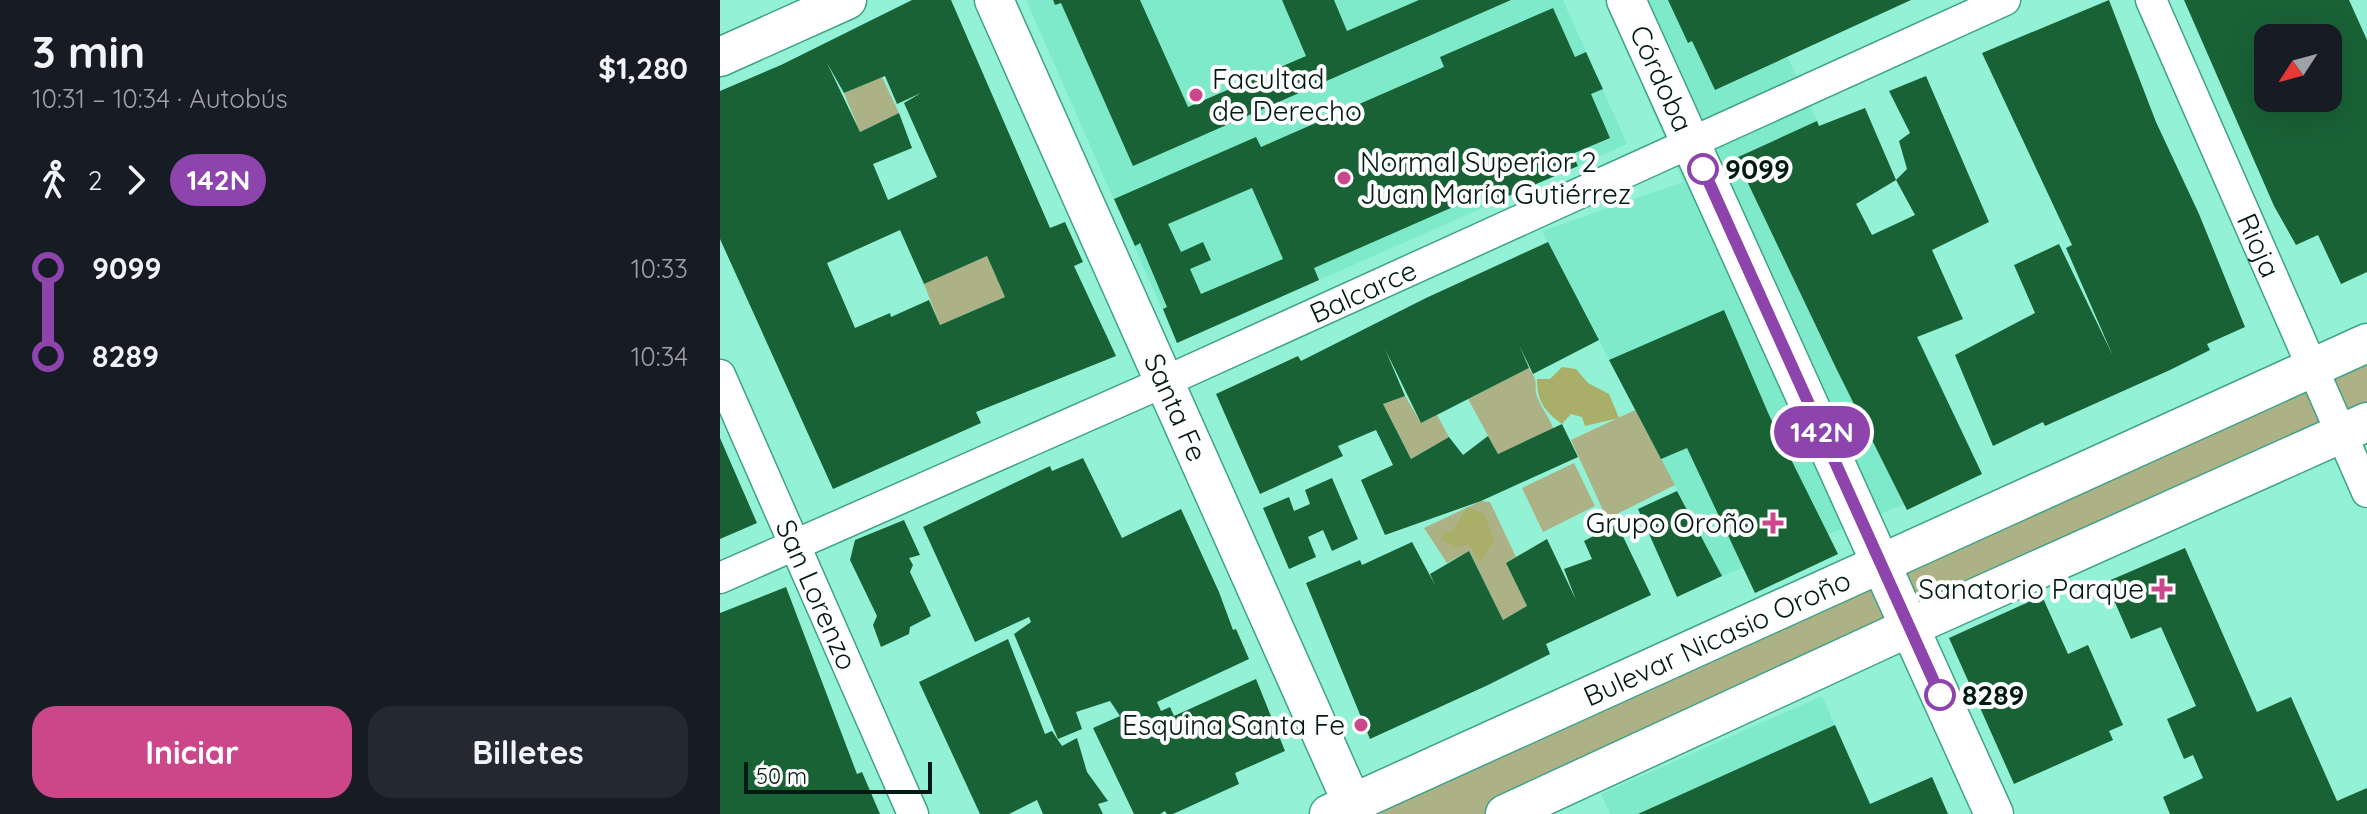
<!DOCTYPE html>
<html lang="es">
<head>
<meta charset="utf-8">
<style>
	body { margin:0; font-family:Quicksand,sans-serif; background:#242831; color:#f1f3f6; height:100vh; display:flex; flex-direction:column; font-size:30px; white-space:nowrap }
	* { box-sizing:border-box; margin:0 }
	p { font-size:26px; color:#9ea1a6 }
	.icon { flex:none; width:44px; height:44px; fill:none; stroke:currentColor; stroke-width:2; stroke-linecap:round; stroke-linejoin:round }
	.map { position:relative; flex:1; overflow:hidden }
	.panel { display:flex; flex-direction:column; background:#171b24; width:720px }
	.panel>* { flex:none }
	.badge { padding:0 16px; border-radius:26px; font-size:28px; line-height:52px }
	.needle { width:52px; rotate:234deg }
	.fabs { position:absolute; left:1534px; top:24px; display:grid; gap:16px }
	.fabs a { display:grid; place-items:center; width:88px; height:88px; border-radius:16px; background:#171b24; box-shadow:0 8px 32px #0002; font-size:40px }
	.scale { position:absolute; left:24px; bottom:20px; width:188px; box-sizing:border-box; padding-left:8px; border:4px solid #001a12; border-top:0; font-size:22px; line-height:28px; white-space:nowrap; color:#001a12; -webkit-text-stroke:6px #fdfdfd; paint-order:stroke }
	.map>.badge { position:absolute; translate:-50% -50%; box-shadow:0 0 0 4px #fff }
	.legs { display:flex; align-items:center; gap:12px; height:88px; padding:0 32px; font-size:26px }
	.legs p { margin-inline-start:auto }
	.headline { display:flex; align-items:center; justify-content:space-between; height:136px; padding:0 32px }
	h1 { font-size:44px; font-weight:800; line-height:60px }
	.button { display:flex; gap:16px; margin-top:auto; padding:16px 32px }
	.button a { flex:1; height:92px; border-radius:24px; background:#cb478a; color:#fff; font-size:32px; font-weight:800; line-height:92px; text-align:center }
	.button a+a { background:#242831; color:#f1f3f6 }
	ul { padding:0 32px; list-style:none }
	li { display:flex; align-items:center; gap:28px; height:88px; font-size:30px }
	li i { display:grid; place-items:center; width:12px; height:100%; margin:0 10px; background:currentColor }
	li i::after { content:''; width:20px; height:20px; margin:-10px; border:6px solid; border-radius:50%; background:#171b24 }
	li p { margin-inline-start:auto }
	li:first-child i { background:linear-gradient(#0000 50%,currentColor 0) }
	li:last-child i { background:linear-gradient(currentColor 50%,#0000 0) }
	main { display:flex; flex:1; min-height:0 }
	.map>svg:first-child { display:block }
	.built { fill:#7eeaca }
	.green { fill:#adb286 }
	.forest { fill:#a9af68 }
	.building { fill:#196236; fill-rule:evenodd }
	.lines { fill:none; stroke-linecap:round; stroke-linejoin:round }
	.minor-casing { stroke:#40a288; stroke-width:33 }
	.major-casing { stroke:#40a288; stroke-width:41 }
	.minor { stroke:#fff; stroke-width:30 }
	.major { stroke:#fff; stroke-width:38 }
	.line-1-casing { stroke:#fff; stroke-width:18 }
	.line-1 { stroke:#8e44ad; stroke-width:12 }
	.poi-dot { fill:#cb478a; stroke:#fdfdfd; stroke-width:3 }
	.stop-1-dot { fill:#fff; stroke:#8e44ad; stroke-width:4 }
	.labels { text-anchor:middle; stroke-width:8; stroke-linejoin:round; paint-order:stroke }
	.poi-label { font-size:28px; fill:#001a12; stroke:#fdfdfd; text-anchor:end }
	.street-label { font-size:28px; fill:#001a12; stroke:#fdfdfd }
	.stop-label { font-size:28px; font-weight:bold; fill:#001a12; stroke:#fdfdfd; text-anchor:start }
</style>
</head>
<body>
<main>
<section class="panel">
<div class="headline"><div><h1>3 min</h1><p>10:31 – 10:34 · Autobús</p></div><b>$1,280</b></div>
<div class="legs"><svg class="icon" aria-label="walk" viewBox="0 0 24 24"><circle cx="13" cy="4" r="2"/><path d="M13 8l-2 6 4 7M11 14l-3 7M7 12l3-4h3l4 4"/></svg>2<svg class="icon" aria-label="forward" viewBox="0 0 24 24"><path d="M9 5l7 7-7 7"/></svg><b class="badge" style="background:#8e44ad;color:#fff">142N</b></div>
<ul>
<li><i style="color:#8e44ad"></i><b>9099</b><p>10:33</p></li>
<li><i style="color:#8e44ad"></i><b>8289</b><p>10:34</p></li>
</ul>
<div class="button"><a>Iniciar</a><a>Billetes</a></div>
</section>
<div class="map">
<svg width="1647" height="814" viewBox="0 0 1647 814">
	<rect width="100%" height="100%" fill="#93f2d5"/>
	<!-- built -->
	<g class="built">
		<path d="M306,0h537l64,144 -450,199z"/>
		<path d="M886,0h155l221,474 -260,102 -180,-345 141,-49z"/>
		<path d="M1102,696l48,108 62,-27 16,37h-338l-9,-20z"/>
	</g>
	<!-- green -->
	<g class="green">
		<path d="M162,77l17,36 -39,19 -16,-39z"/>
		<path d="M267,256l18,41 -65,28 -16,-41z"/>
		<path d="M1647,343v79l-862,392h-176z"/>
		<path d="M809,368c12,18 3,17 9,31 5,11 12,20 16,31l-56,24 -30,-55z"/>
		<path d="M685,396l16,27 16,-8 12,22 -38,22 -28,-55z"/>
		<path d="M915,410l40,75 -68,34 -36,-79z"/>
		<path d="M854,463l21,43 -52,26 -21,-44z"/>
		<path d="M761,501l9,1 26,55 -10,6 21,43 -24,14 -34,-69 -22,12 -23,-35z"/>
	</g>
	<!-- forest -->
	<g class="forest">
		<path d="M842,367l14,2 12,14 21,11 10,24 -34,8 -3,-9 -11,-3 -9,10c-18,-13 -25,-23 -25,-45h13z"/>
		<path d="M747,507l18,8 9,26 -14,22 -12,-19 -13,4 -14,-9 3,-7 9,-1z"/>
	</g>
	<!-- building -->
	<g class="building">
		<path d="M192,0h39l99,228 15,-6 18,40 -9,4 42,90 -140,56 5,11 -148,66 -113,-250v-148l61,-26zM107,63l17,30 41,-17 12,28 24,-11 -17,10 33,74 -49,23 -15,-36 39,-16 -13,-35 -39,19zM180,230l24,54 63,-28 18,41 -65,28 -11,-25 -38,17 -1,-4 -35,15 -28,-65z"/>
		<path d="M333,0h87l48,107 118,-51 -24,-56h52l13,31 72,-31h92l-378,166 -72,-163 -6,2z"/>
		<path d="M948,0h243l-196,90 -23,-49 -4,2z"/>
		<path d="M1389,0l47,122 43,92 46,113 -38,17 3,6 -40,20 -125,56 -2,-4 -50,24 -38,-91 80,-42 -21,-48 45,-21 54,112 -47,-108 6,-3 -90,-192z"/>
		<path d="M1464,0h165l18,40v232l-26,12 -23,-49 -22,10 -22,-39zM1548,38h60v60h-60z"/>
		<path d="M833,8l22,49 11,-5 9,20 8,17 -12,5 19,44 -38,16 6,12 -79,34 -5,-11 -180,79 5,12 -142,63 -14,-34 4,-2 -27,-64 -5,3 -21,-47 142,-62 5,10 183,-80 -4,-10zM532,188l31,71 -82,35 -11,-25 21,-9 -8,-18 -22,10 -13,-28z"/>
		<path d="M1206,76l63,146 -57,28 31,69 -46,18 65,137 -75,36 -71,-142 -100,-210 81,-37 2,5 46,-18 31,72 -40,24 16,31 43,-20 -19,-35 11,-11 -8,-28 11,-8 -21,-42z"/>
		<path d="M828,242l51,98 -66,34 -14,-29 10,23 -108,55 -36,-74 20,47 -22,8 28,55 38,-22 14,18 25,-19 10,18 64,-30 16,33 -97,44 -96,34 -24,-55 32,-15 -17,-35 -38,16 5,10 -83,38 -44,-100 82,-38 3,5 125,-63z"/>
		<path d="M1004,310l45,105 69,139 -83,39 -68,-145 -26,11 -52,-99z"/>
		<path d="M0,438l37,85 -37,16z"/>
		<path d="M363,458l39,80 59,-29 38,83 14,38 3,-1 13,30 -92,43 4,9 9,-4 4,9 82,-37 29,72 -50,22 4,11 -66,30h-6l-2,-3 -5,3h-26l-41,-86 27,-12 -10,-15 -34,11 6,17 -24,10 -44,-105 17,-12 -2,-5 -54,25 -52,-115 127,-61 2,5z"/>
		<path d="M612,478l26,61 -26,12 -9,-21 -15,7 8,20 -27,12 -26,-61 26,-11 5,14 16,-7 -5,-14z"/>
		<path d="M957,491l45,85 -45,21 -39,-88z"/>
		<path d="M184,520l16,35 -11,3 4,7 -3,7 21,44 -21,11 -1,7 -28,13 -8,-22 4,-9 -27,-56 5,-20z"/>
		<path d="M897,524l34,71 -105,49 4,10 -62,31 -118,54 -64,-156 54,-23 2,5 50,-23 23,43 -5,-11 39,-23 34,69 24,-14 -21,-43 41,-24 29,61 -12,-31 28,-10 -8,-18z"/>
		<path d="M1465,548l72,164 34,-15 46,104 30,-13v26h-197l-7,-17 40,-19 -10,-23 -9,4 -17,-40 29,-13 -35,-79 -30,12 -25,-57z"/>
		<path d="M66,587l71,187 5,-2 18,42h-160v-201z"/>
		<path d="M1322,596l26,58 20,-9 35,80 -14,6 4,9 -99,44 -65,-146z"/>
		<path d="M288,639l37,95 7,-3 10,15 15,-8 10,34 21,29 -10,3 5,10h-60l-6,-14 -28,14h-29l-61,-132z"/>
		<path d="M1115,725l35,79 62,-27 16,37h-310z"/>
	</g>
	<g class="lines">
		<defs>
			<g id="minor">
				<path id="s1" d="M1431,0l216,492"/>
				<path id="s2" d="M0,375l193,439"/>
				<path id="s3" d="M0,578l444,-196 841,-382"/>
			</g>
			<g id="major">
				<path id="s4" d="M274,0l363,814"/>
				<path id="s5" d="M906,0l368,814"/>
				<path d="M0,57l127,-57"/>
				<path id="s6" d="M609,814l1038,-471"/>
				<path d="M785,814l405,-187 457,-205"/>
			</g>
		</defs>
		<!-- minor casing -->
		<use href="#minor" class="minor-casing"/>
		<!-- major casing -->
		<use href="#major" class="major-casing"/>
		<!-- minor -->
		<use href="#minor" class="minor"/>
		<!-- major -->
		<use href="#major" class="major"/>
	</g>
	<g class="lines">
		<defs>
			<path id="line-1" d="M983,169l237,526"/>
		</defs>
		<!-- line-1 casing -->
		<use href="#line-1" class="line-1-casing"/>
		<!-- line-1 -->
		<use href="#line-1" class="line-1"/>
	</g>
	<!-- markers -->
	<g class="poi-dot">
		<circle cx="476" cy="95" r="8"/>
		<circle cx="624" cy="178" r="8"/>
		<path d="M1049 511h8v8h8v8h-8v8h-8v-8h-8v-8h8z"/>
		<path d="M1438 577h8v8h8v8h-8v8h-8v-8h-8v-8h8z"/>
		<circle cx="641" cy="725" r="8"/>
	</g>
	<g class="stop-1-dot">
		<circle cx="983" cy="169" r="14"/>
		<circle cx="1220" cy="695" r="14"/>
	</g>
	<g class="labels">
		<!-- poi labels -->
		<g class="poi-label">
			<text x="492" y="89" text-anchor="start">Facultad<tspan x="492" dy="32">de Derecho</tspan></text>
			<text x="640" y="172" text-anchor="start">Normal Superior 2<tspan x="640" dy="32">Juan María Gutiérrez</tspan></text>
			<text x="1035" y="533">Grupo Oroño</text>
			<text x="1424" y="599">Sanatorio Parque</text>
			<text x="625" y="735">Esquina Santa Fe</text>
		</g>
		<!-- street labels -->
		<g class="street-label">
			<text dy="10" stroke="none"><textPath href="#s5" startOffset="86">Córdoba</textPath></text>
			<text dy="10" stroke="none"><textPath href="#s1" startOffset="268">Rioja</textPath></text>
			<text dy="10" stroke="none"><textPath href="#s3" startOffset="704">Balcarce</textPath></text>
			<text dy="10" stroke="none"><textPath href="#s4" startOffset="446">Santa Fe</textPath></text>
			<text dy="10" stroke="none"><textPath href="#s2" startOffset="240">San Lorenzo</textPath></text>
			<text dy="10" stroke="none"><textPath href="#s6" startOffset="426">Bulevar Nicasio Oroño</textPath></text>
		</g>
		<!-- stop labels -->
		<g class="stop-label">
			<text x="1005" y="179">9099</text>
			<text x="1242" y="705">8289</text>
		</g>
	</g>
</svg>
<div class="fabs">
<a><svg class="needle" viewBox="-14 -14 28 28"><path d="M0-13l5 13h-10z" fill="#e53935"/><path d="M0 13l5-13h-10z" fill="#9ea1a6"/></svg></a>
</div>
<div class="scale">50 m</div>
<b class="badge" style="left:1102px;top:432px;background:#8e44ad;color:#fff">142N</b>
</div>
</main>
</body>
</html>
